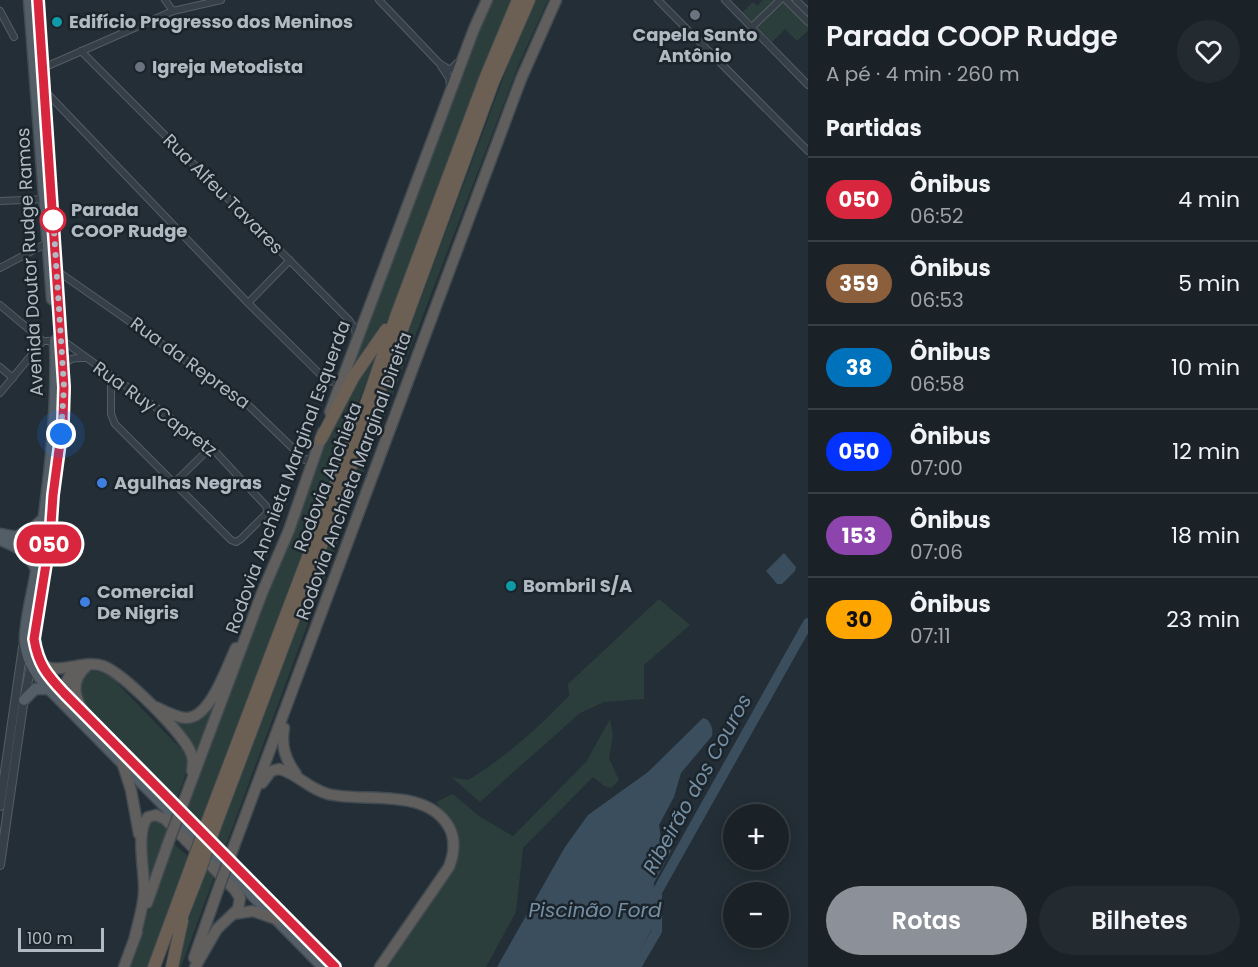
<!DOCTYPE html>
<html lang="pt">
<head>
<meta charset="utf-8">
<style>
	body { margin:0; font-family:Poppins,sans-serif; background:#232a30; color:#f1f3f6; height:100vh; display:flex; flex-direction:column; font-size:22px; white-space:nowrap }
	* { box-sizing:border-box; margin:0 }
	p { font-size:20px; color:#9fa4a8 }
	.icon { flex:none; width:33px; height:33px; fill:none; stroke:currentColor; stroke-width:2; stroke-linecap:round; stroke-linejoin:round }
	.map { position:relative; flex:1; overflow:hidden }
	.drawer { display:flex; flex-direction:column; background:#1a2228; width:450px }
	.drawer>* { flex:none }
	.badge { padding:0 12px; border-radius:20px; font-size:21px; line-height:39px }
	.tools { position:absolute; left:723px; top:804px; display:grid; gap:12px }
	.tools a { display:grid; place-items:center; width:66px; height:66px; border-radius:50%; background:#1a2228; box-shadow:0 3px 15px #0003,0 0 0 2px #383f45; font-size:30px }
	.scale { position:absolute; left:18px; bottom:15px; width:86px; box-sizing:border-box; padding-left:6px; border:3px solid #b1bac3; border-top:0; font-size:16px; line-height:21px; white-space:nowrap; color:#b1bac3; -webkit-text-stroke:4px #1c242b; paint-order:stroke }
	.you { position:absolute; width:30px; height:30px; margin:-15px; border:4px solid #fff; border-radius:50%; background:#1a73e8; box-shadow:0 0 0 9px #1a73e833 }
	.map>.badge { position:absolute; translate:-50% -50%; box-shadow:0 0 0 3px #fff }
	h2 { padding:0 18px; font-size:22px; line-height:54px }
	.round { display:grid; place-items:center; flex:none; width:63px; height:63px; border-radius:32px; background:#232a30 }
	.overview { display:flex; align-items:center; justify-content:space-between; height:102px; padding:0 18px }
	h1 { font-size:28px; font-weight:600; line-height:45px }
	.action { display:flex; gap:12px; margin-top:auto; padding:12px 18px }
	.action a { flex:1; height:69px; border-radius:36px; background:#8c9099; color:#fff; font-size:24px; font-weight:600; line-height:69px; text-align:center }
	.action a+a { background:#232a30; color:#f1f3f6 }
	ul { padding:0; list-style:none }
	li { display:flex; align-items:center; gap:18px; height:84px; padding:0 18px; border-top:2px solid #383f45 }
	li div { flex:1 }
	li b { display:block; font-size:22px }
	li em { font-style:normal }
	li .badge { min-width:66px; font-weight:700; text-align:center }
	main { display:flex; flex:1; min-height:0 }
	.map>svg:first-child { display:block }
	.green { fill:#2b3e3b }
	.water { fill:#3a4e5e }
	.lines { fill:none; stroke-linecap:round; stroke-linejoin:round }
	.stream { stroke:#3a4e5e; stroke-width:1.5 }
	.river { stroke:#3a4e5e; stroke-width:10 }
	.minor-casing { stroke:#545d65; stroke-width:8 }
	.tertiary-casing { stroke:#545d65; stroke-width:10 }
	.primary-casing { stroke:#434b53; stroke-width:13 }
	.trunk-casing { stroke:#414a51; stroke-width:13 }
	.motorway-casing { stroke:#414a51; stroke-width:14 }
	.minor { stroke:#363f47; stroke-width:6 }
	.tertiary { stroke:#363f47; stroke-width:8 }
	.primary { stroke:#545e67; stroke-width:10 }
	.trunk { stroke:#605f5e; stroke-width:10 }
	.motorway { stroke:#6c6054; stroke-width:12 }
	.trunk-bridge-casing { stroke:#414a51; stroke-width:13; stroke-linecap:butt }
	.motorway-bridge-casing { stroke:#414a51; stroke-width:14; stroke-linecap:butt }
	.trunk-bridge { stroke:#605f5e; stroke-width:10 }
	.motorway-bridge { stroke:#6c6054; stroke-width:12 }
	.line-casing { stroke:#fff; stroke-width:14 }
	.line { stroke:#d7263d; stroke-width:9 }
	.walk { stroke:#b1bac3; stroke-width:6; stroke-dasharray:0 10.8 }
	.worship-dot { fill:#6b7280; stroke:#1c242b; stroke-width:2 }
	.culture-dot { fill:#0f9aa8; stroke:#1c242b; stroke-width:2 }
	.stop-dot { fill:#fff; stroke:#d7263d; stroke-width:3 }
	.shop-dot { fill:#3f7fe0; stroke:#1c242b; stroke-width:2 }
	.labels { text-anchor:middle; stroke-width:5; stroke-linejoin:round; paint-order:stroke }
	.poi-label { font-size:18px; font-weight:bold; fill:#b1bac3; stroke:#1c242b; text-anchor:start }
	.street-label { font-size:18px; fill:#b1bac3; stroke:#1c242b }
	.stop-label { font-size:18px; font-weight:bold; fill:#b1bac3; stroke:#1c242b; text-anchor:start }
	.water-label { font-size:20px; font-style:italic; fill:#748fa4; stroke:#1c242b }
</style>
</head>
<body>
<main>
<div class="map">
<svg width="808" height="967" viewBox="0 0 808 967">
	<rect width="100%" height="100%" fill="#232e36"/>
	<!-- green -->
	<g class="green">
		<path d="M492,0h21l-15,31 -108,285 -49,80 130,-347z"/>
		<path d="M535,0h13l-29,64 -139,364 -199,539h-5l1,-15 79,-222 120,-311 141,-378z"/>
		<path d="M763,0h21l24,25v6l-11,10 -12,-12 -13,13 -29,-30 10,-10 4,4z"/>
		<path d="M374,356v5l-173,461 -13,-12 3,-11 81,-223 60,-148 19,-38z"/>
		<path d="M659,599l31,26 -46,40v34l-40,3 -24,11 -100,89 -29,-25 17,3c37,-22 71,-53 101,-84l-1,-12z"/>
		<path d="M92,671l9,1 12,7 71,73c8,15 -3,34 -8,49l-90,-91 -9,-20 8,-17z"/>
		<path d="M217,696l-23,61 -25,-36h16z"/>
		<path d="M610,719l3,16 -4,23 10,22 -8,8 -7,-2 -11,-9 -70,71 -7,64 -30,55h-100l70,-101 1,-25 -3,-15 -18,-24 17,-8 26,22 34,20 73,-74z"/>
		<path d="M157,818l11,10 -1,4 -21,54 2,-64z"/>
		<path d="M173,843l16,14 -42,110h-19z"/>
	</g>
	<!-- water -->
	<g class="water">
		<path d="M784,553l12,14 -1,4 -13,13h-5l-11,-13z"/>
		<path d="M703,718l5,2c4,6 5,9 4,16l-31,37 -7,24 -15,28 2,13 10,13 -17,32 -2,46 -21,38h-134l68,-120 23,-32 60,-43z"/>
	</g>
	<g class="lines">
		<!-- stream -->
		<path class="stream" d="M805,630l3,-1"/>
		<!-- river -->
		<path class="river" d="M636,967l21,-36v-39l151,-269"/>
		<defs>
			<g id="minor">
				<path d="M165,0l8,11"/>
				<path d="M379,0l60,63 11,7 7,-7"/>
				<path d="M658,0l150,151"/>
				<path d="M725,0l83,85"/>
				<path d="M786,0l22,22"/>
				<path d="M796,0l12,12"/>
				<path d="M0,11l14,26"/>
				<path d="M752,27l28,-27"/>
				<path d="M81,51l268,269 6,9 1,8"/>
				<path d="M441,66l8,12 1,8"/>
				<path d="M43,68l130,-57 48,-11"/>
				<path d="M44,90l204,213 79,78 8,1 6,-4"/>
				<path d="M0,201l47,-2"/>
				<path d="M0,268l47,-25"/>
				<path d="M57,271l187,130 61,59 10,-3"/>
				<path d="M248,303l42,-43"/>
				<path d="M0,305l43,36"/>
				<path d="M62,340l149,107 55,59 2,6 -27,27 -5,3 -5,-2 -116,-116 -4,-10v-38"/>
				<path d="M64,366c5,-9 12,-8 22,-8"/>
				<path d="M0,367l13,11"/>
				<path d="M0,393l43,-52h8l4,2"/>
				<path d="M174,483l37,-36"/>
			</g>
			<g id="tertiary">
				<path d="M0,806l23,-159"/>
				<path d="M0,865l23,-160 8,-40"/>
			</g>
			<g id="primary">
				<path d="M29,0l23,299"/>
				<path d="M38,0l26,387 -1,33 -10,75 -3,44 -16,100c4,25 13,36 30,54l271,274"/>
				<path d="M55,341c3,73 -7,147 -17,219 -3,24 -12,53 -13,77 -1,21 11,38 24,52l274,278"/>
				<path d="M0,534l27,5h20"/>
				<path d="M16,537l17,-9 10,-9"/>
				<path d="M3,541c17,7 26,12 34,30"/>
				<path d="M24,700l11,-11h14"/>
			</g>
			<g id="trunk">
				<path d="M330,412l144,-383 13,-29"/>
				<path d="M40,664c20,12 42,-5 63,2 20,7 80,67 88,87 3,6 2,12 1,18"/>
				<path d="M65,705c-2,-15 0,-28 12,-38"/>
				<path d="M156,707c10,5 21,11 31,11 24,-1 40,-52 49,-70"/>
				<path d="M86,716c-12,-19 -17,-35 2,-51"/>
				<path d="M284,728c-3,18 1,31 12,46"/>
				<path d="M123,765l8,25 8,44"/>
				<path d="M262,783l9,-12 8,-2c18,4 29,20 49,25 38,9 98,-7 121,33 7,13 5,27 0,40l-69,100"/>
				<path d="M184,801l78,-208 27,-63 34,-98"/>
				<path d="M234,846l287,-767 35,-79"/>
				<path d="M147,903l23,-65"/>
				<path d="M233,914l20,-3 23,8"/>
				<path d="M135,937c3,-15 9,-31 9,-46 1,-20 -9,-59 4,-74l8,-2 9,4 70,71 5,8 -2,11 -21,20 -22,38"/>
				<path d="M194,958l25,-71"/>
				<path d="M124,967l13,-35"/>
			</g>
			<g id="motorway">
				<path d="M321,439l33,-63 32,-46"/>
				<path d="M207,823l161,-424 29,-85 88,-235 33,-79"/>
				<path d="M214,829l161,-426 118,-321 36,-82"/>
				<path d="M177,929l23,-59"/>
				<path d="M154,967l38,-103"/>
				<path d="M172,967l10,-46"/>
			</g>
		</defs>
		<!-- minor casing -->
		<use href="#minor" class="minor-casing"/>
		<!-- tertiary casing -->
		<use href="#tertiary" class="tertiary-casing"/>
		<!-- primary casing -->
		<use href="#primary" class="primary-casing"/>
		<!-- trunk casing -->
		<use href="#trunk" class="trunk-casing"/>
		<!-- motorway casing -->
		<use href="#motorway" class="motorway-casing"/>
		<!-- minor -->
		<use href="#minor" class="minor"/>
		<!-- tertiary -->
		<use href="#tertiary" class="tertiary"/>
		<!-- primary -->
		<use href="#primary" class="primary"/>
		<!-- trunk -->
		<use href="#trunk" class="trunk"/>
		<!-- motorway -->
		<use href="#motorway" class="motorway"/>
		<defs>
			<g id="trunk-bridge">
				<path d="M170,838l14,-37"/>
				<path d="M219,887l15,-41"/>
			</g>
			<g id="motorway-bridge">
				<path d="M192,864l15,-41"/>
				<path d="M200,870l14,-41"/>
			</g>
		</defs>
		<!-- trunk-bridge casing -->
		<use href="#trunk-bridge" class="trunk-bridge-casing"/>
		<!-- motorway-bridge casing -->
		<use href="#motorway-bridge" class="motorway-bridge-casing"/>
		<!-- trunk-bridge -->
		<use href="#trunk-bridge" class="trunk-bridge"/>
		<!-- motorway-bridge -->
		<use href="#motorway-bridge" class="motorway-bridge"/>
	</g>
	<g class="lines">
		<defs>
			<path id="line" d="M38,0l26,387 -1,33 -10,75 -3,44 -16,100c4,25 13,36 30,54l271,274"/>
		</defs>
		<!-- line casing -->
		<use href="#line" class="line-casing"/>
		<!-- line -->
		<use href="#line" class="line"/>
		<!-- walk -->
		<path class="walk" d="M53,220v-4l11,171 -3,47"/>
	</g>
	<!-- markers -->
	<g class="worship-dot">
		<circle cx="695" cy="15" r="6"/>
		<circle cx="140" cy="67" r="6"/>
	</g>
	<g class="culture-dot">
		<circle cx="57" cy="22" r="6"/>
		<circle cx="511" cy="586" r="6"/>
	</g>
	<circle class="stop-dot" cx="53" cy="220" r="12"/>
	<g class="shop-dot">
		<circle cx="102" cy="483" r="6"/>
		<circle cx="85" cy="602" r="6"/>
	</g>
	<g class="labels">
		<!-- poi labels -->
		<g class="poi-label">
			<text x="69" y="28">Edifício Progresso dos Meninos</text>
			<text x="695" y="41" text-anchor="middle">Capela Santo<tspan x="695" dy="21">Antônio</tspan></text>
			<text x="152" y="73">Igreja Metodista</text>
			<text x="114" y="489">Agulhas Negras</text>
			<text x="523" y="592">Bombril S/A</text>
			<text x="97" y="598">Comercial<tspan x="97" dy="21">De Nigris</tspan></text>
		</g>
		<!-- street labels -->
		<g class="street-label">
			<text transform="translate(223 194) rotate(45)" y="6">Rua Alfeu Tavares</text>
			<text transform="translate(30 262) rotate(-93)" y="6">Avenida Doutor Rudge Ramos</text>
			<text transform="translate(190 363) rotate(36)" y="6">Rua da Represa</text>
			<text transform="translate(155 409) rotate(36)" y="6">Rua Ruy Capretz</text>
			<text transform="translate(354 476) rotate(-70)" y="6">Rodovia Anchieta Marginal Direita</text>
			<text transform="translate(288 477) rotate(-70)" y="6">Rodovia Anchieta Marginal Esquerda</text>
			<text transform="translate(328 477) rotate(-69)" y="6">Rodovia Anchieta</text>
		</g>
		<!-- stop labels -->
		<g class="stop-label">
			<text x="71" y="216">Parada<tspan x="71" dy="21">COOP Rudge</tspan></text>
		</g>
		<!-- water labels -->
		<g class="water-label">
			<text transform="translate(697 784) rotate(-61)" y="7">Ribeirão dos Couros</text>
			<text x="595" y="917">Piscinão Ford</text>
		</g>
	</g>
</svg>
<div class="tools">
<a>+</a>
<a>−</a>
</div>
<div class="scale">100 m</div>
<div class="you" style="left:61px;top:434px"></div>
<b class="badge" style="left:49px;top:544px;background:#d7263d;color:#fff">050</b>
</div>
<section class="drawer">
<div class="overview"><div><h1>Parada COOP Rudge</h1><p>A pé · 4 min · 260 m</p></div><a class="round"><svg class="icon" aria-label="heart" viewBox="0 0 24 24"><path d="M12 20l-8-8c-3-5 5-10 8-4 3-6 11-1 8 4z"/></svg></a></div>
<h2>Partidas</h2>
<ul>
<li><span class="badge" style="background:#d7263d;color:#fff">050</span><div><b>Ônibus</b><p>06:52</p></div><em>4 min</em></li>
<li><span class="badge" style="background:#8b5e3c;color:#fff">359</span><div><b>Ônibus</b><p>06:53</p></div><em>5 min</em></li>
<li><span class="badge" style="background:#0072bc;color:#fff">38</span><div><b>Ônibus</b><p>06:58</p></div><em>10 min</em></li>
<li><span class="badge" style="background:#0432ff;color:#fff">050</span><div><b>Ônibus</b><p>07:00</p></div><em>12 min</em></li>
<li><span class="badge" style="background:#8e44ad;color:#fff">153</span><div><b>Ônibus</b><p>07:06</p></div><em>18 min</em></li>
<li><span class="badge" style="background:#ffa500;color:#111">30</span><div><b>Ônibus</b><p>07:11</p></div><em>23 min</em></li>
</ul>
<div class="action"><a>Rotas</a><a>Bilhetes</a></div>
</section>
</main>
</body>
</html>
